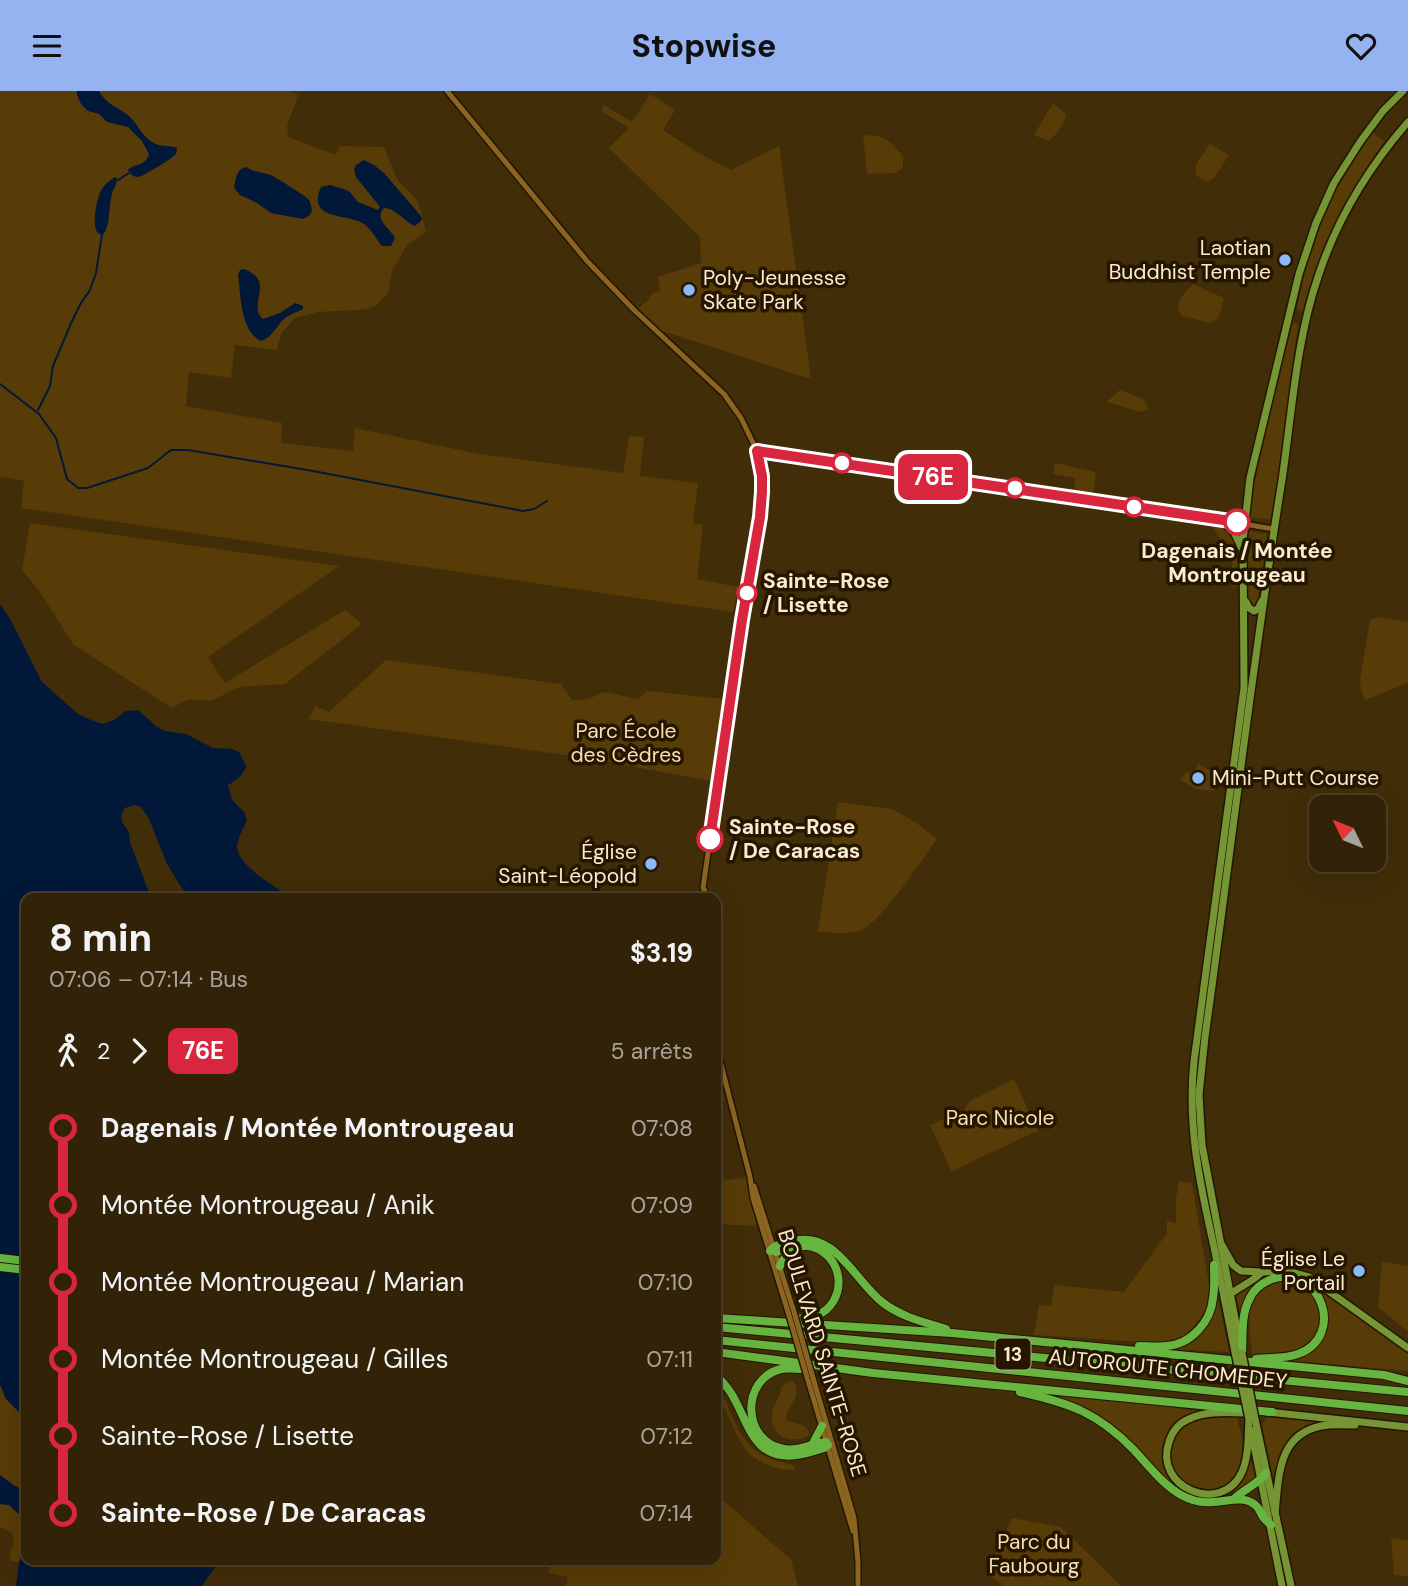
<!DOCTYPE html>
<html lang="fr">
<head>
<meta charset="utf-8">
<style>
	body { margin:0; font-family:"DM Sans",sans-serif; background:#3a2a11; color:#f1f3f6; height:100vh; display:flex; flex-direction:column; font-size:26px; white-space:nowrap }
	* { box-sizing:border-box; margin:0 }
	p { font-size:23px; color:#a8a49b }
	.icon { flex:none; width:38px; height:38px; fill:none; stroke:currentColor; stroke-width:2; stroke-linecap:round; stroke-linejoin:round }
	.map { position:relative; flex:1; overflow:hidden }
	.panel { position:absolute; left:21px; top:802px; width:700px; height:672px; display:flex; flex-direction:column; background:#322207; border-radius:14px; box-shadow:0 7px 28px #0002,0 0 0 2px #4d3f28 }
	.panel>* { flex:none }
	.badge { padding:0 14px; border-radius:10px; font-size:24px; line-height:46px }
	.needle { width:46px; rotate:313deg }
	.buttons { position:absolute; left:1309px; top:704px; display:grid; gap:14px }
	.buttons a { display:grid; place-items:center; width:77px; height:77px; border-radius:14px; background:#322207; box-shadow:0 7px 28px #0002,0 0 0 2px #4d3f28; font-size:35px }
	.map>.badge { position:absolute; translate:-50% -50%; box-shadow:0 0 0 4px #fff }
	.legs { display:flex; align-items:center; gap:10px; height:77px; padding:0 28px; font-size:23px }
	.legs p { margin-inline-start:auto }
	.overview { display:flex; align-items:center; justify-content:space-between; height:119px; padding:0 28px }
	h1 { font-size:38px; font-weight:800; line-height:52px }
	ul { padding:0 28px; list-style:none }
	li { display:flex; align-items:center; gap:24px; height:77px; font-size:26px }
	li i { display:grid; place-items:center; width:10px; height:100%; margin:0 9px; background:currentColor }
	li i::after { content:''; width:18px; height:18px; margin:-9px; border:5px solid; border-radius:50%; background:#322207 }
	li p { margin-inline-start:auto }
	li:first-child i { background:linear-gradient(#0000 50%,currentColor 0) }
	li:last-child i { background:linear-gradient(currentColor 50%,#0000 0) }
	header { display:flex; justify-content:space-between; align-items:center; height:91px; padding:0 28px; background:#95b2f1; color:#111; font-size:32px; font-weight:800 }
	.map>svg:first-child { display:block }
	.green { fill:#583c07 }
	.water { fill:#011839 }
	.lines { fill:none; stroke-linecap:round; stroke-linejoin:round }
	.stream { stroke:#011839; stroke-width:2 }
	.minor-casing { stroke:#231703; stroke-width:8 }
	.major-casing { stroke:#231703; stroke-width:10 }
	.highway-casing { stroke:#231703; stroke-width:10 }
	.minor { stroke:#8c6421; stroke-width:5 }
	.major { stroke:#769534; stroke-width:7 }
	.highway { stroke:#67b540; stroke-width:8 }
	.minor-bridge-casing { stroke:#231703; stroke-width:8; stroke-linecap:butt }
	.major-bridge-casing { stroke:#231703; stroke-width:10; stroke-linecap:butt }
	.minor-bridge { stroke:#8c6421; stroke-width:5 }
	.major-bridge { stroke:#769534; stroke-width:7 }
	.line-1-casing { stroke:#fff; stroke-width:16 }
	.line-1 { stroke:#d7263d; stroke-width:10 }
	.poi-dot { fill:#8abafc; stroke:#251600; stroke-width:2.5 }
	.stop-1-dot { fill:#fff; stroke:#d7263d; stroke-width:3.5 }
	.labels { text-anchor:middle; stroke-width:7; stroke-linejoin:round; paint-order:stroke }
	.shield { fill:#251600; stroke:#bcaa92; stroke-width:2 }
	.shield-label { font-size:19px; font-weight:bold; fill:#fcead1 }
	.poi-label { font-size:21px; fill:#fcead1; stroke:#251600; text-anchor:end }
	.stop-label { font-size:21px; font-weight:bold; fill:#fcead1; stroke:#251600; text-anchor:start }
	.park-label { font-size:21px; fill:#f9deb7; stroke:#251600 }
	.street-label { font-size:21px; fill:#fcead1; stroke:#251600 }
</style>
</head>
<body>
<header><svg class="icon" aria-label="menu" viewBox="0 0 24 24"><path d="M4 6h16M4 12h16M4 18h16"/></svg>Stopwise<svg class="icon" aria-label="heart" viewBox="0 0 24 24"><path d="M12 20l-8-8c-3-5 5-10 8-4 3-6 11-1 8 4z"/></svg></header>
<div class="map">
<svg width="1408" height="1495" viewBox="0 0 1408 1495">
	<rect width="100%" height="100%" fill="#422d09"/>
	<!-- green -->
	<g class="green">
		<path d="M0,0h290l8,4 -11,31 1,11 48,18 3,-9 45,1 13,32 21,22 8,31 -19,13 -15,26 -4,22 -14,14 -16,3 -40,2 -23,6 -14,16 -4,16 -42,-5 -4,33 -42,-6 -3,34 96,17 -1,20 72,8 2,-23 124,26 144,19 6,-37 15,1 -4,39 58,7 -5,40 10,2 -6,54 41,8 -5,25 -712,-104 3,-27 -24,-4z"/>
		<path d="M650,3l25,16 -12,20 34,22 34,18 48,-24 32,233 -149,-48 -24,-22 10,-9 4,-7 8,-2 -2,-14 43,-14 -1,-26 -91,-89 20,-20 -28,-17 3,-6 28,17z"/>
		<path d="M1053,12l13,11c-2,10 -10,22 -18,27l-14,-6z"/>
		<path d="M1371,40l13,10c-36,53 -65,108 -81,170l-6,-2c4,-16 6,-33 11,-49 12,-46 38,-88 63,-129z"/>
		<path d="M863,44c24,1 25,4 40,21v12l-8,5 -28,1z"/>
		<path d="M1210,53l19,11 -15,23 -8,4 -10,-7v-11z"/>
		<path d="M1193,193l31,14c-3,10 -3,21 -14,25l-28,-7c-10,-13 2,-22 11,-32z"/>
		<path d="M1291,231l7,2 -5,37v18l-22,141 -21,-3 5,-37z"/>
		<path d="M1120,299l23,9 5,8 -1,3 -6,2 -34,-10z"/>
		<path d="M1055,372l41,9 -3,23 -19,-3 1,-14 -22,-4z"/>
		<path d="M1196,431c7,1 16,1 23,4 24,7 18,42 18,61h-4l-1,-24 -19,-37 -17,-2z"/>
		<path d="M30,432l309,43 -131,91 17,26 120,-73 17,14 -77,60 -46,3 -28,14 -23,-2 -16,9 -98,-63 -35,-54 -17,-21z"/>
		<path d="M1249,440l18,3 -10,70 -5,3 -4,-6 -1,-57z"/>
		<path d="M1378,526l30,5v61l-43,17 -4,-10 -1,-11 10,-59z"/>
		<path d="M386,569l175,24 11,16 17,-1 14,-7 35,7 9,-8 77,8 -5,37 5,2 -6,44 -132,-24 -277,-39 6,-13 14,6z"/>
		<path d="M1198,673l16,9 -2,7 4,1 -2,10 -18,-2 -15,-9 5,-8 7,3z"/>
		<path d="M838,711l54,7 23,13 22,17c-14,19 -56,84 -76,91 -13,5 -29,3 -43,1z"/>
		<path d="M1014,988l24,52 -61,28 -25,13 -22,-47 34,-15 6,-9z"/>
		<path d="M716,1069l8,18 3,2 23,-3 6,49 -40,-2z"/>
		<path d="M1179,1090l13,2 17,102 -3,25 -16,21 -8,6 -23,6 -125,-8 5,-30 12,1 3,-21 70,7 43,-59v-12l9,2v-24z"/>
		<path d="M1382,1171l26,4v66l-30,-25z"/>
		<path d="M1274,1183c14,-1 26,0 37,8l97,70v19l-122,-11c15,-3 27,-8 35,-22 28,-46 -40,-89 -70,-46 -6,7 -8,16 -10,24l-5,-23 24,-13z"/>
		<path d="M1289,1189c32,7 45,47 16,66 -15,10 -36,7 -53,8 -4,-37 -10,-67 37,-74z"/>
		<path d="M1216,1198l13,63 -61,-3 36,-21z"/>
		<path d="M792,1290l4,4v11l-10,19v5c9,5 18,1 23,12l-1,4c-17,8 -38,1 -36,-21 0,-10 9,-17 9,-27l6,-6z"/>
		<path d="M716,1293c14,20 19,50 39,66 5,4 13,8 19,10 8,3 15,2 21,7l-1,3c-19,1 -43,-10 -52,-26 -6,-9 -10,-20 -15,-30 -5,-11 -11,-19 -11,-30z"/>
		<path d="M0,1294l6,14 20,20v72l-11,-5 -15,-11z"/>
		<path d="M1053,1305l20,1 89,8 25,5 24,1c-10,1 -19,1 -27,6 -40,23 -18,83 27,79 5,0 11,-1 15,-5 9,-8 17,-26 24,-37l5,25 -24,14 -10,4 -11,2 -19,-3 -17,-8 -45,-47z"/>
		<path d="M1237,1326c2,10 6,21 6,32 -2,66 -87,44 -71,-6 3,-8 9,-16 17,-20 14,-6 32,-5 48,-6z"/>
		<path d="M1267,1326l61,5 -32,14 -21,49 -13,-60z"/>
		<path d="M716,1405l12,8 39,35 24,20 7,27h-232l2,-9 -19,-4v-14h167z"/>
		<path d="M0,1413l9,1 17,16v23l-7,18 -7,-1 -3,-6 5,-11 -2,-11 -9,-5h-3z"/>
		<path d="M1012,1427l49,9 60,59h-118l-17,-13z"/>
		<path d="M1391,1447l17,2v36l-14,-1z"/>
	</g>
	<!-- water -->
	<g class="water">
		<path d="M77,0h22c9,15 18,15 30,25 9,8 14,23 27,28 7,3 14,1 21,4l-1,6c-8,7 -15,11 -24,16 -10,6 -17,12 -24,0 8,-8 16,-2 21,-16l-7,-13 -14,-14 -21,-5 -8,-8 -11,-3 -7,-7 -4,-9z"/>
		<path d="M364,69l10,5 10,8 37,43 1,4 -7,6c-12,-5 -19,-18 -31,-18 -11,11 6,20 11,30l-4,8h-9c-5,-6 -11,-17 -18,-22 -16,-11 -58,-3 -43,-37l9,-2 14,4 6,3 8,10 20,8 2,-3 -24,-30 -2,-7 2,-5z"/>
		<path d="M246,76c9,6 18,5 27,9 5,3 33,20 35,23 3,4 3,6 4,11l-2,5 -7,4 -32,-6 -14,-10 -17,-8 -6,-7c2,-9 2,-19 12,-21z"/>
		<path d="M115,86l2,1c0,7 -3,9 -5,16 -4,14 -1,30 -9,41 -2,-1 -4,-1 -5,-2 -7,-7 -1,-37 4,-44 3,-5 8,-9 13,-12z"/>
		<path d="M244,178c33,13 2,35 19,50l17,-6 15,-10 8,3v3c-7,4 -15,5 -21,12 -7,8 -10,16 -21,20 -21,-10 -20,-46 -23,-66l2,-5z"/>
		<path d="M0,513l10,15 32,63 35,31 9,5 16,6 12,-4 12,-9 12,-1 19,17 8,4 21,3 27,14 20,1 7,4 6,14c-4,9 -9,13 -18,18l4,15 12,12 3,8c-3,7 -9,17 -10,26 0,20 39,41 55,52h-104l-21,-34 -18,-45 -8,-12 -6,-2 -10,3 -4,8 1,6 7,10 1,10 21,56h-125v521l-20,-20 -6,-14z"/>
		<path d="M0,1384l15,11 11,5v30l-17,-16 -9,-1z"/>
		<path d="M26,1453v15h193l-1,4 -16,23h-186l3,-24z"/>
	</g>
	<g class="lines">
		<!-- stream -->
		<g class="stream">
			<path d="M118,89l11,-7"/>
			<path d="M0,293l39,30 17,24 11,41 11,9h9l61,-20 23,-18h17l125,21 210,40 11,-2 13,-8"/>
			<path d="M38,319l12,-24 3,-20 19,-45 9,-18 9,-13 6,-17 6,-39"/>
		</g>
		<defs>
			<g id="minor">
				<path d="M447,0l140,170 47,49 90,84 17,24 16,33 5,25 -2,41 -19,106 -38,265 2,3 -1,7"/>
				<path d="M757,360l361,52 156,26"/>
				<path d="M716,954l34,132 3,21 35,114"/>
				<path d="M754,1095l40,126"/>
				<path d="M807,1286l46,154"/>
				<path d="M813,1287l41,140 4,44v24"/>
			</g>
			<g id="major">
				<path d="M1221,429l13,12 7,15"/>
				<path d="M1246,511l3,6 5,3 4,-2 4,-8"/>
				<path d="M1222,1154l11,20 8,6 21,1 25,-1 22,6 99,71"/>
				<path d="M1228,1205c10,-9 25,-14 34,-24"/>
				<path d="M1240,1254l-38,-200 -3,-50 6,-58c26,-186 47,-372 77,-557 10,-67 14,-139 36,-203 19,-58 50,-109 90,-155"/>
				<path d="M1235,1261c-7,-35 -14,-70 -21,-105 -14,-62 -27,-122 -20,-186l50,-373 -1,-148 7,-62 49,-204 17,-51 18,-40 26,-41 23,-31 20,-20"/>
				<path d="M1267,1321l141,15"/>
				<path d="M1248,1322c-18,0 -41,-3 -59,6 -10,4 -17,13 -20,23 -16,46 53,74 73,30 7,-16 6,-36 7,-53"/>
				<path d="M1255,1328l36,167"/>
				<path d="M1251,1339l31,156"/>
				<path d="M1275,1422c4,-35 2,-78 46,-87 11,-2 23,-1 34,-1"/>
			</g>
			<g id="highway">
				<path d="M770,1160c5,-7 14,-8 23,-10 43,-10 61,39 89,61 19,15 42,20 64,27"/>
				<path d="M776,1161c10,-3 21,-7 32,-6 31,5 41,44 18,64 -9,7 -21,8 -32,9"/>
				<path d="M0,1167l26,3"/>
				<path d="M780,1175l10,-18"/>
				<path d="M0,1176l26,3"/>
				<path d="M716,1227l236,15 432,42 24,6"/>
				<path d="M716,1236l692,65"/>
				<path d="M716,1249l692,71"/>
				<path d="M1139,1255c9,0 18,1 28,0 24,-2 44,-24 46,-48 2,-11 1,-22 1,-33"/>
				<path d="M716,1261l157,21 399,39"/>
				<path d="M1242,1262c1,-17 -1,-38 7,-53 4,-10 13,-17 23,-21 48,-16 75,57 26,75 -13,5 -28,3 -42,5"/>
				<path d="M803,1278c-7,0 -15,-1 -22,0 -41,10 -39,73 3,80 14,3 28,-6 42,-7"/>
				<path d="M716,1284c8,8 15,16 20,27 14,27 21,59 61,53 9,-1 18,-4 27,-7l4,-3"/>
				<path d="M1020,1301c50,11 78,21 114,58 14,15 29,35 47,45 9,5 20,8 31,7 14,0 30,-7 42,2 6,4 6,8 9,13 2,3 5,5 8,8"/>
				<path d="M812,1354l10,-19"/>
				<path d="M1234,1408c10,-10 23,-14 32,-26"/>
			</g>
		</defs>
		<!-- minor casing -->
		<use href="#minor" class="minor-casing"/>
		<!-- major casing -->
		<use href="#major" class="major-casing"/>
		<!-- highway casing -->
		<use href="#highway" class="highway-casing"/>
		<!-- minor -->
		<use href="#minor" class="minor"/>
		<!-- major -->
		<use href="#major" class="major"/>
		<!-- highway -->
		<use href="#highway" class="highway"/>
		<defs>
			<g id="minor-bridge">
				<path d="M788,1221l19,65"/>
				<path d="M794,1221l19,66"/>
			</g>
			<g id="major-bridge">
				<path d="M1235,1261l14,67"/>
				<path d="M1242,1262l13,66"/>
			</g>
		</defs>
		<!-- minor-bridge casing -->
		<use href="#minor-bridge" class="minor-bridge-casing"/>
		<!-- major-bridge casing -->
		<use href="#major-bridge" class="major-bridge-casing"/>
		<!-- minor-bridge -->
		<use href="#minor-bridge" class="minor-bridge"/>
		<!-- major-bridge -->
		<use href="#major-bridge" class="major-bridge"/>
	</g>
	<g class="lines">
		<defs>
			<path id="line-1" d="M710,748l32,-219 18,-103 2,-25v-16l-5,-25 480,71"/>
		</defs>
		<!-- line-1 casing -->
		<use href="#line-1" class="line-1-casing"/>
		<!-- line-1 -->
		<use href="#line-1" class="line-1"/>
	</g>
	<!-- markers -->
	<g class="poi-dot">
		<circle cx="1285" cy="169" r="7"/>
		<circle cx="689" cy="199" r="7"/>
		<circle cx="1198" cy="687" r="7"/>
		<circle cx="651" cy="773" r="7"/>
		<circle cx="1359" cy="1180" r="7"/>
	</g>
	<g class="stop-1-dot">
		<circle cx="842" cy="372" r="9"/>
		<circle cx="1015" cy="397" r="9"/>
		<circle cx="1134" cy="416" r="9"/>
		<circle cx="1237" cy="431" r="12"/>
		<circle cx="747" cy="502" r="9"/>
		<circle cx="710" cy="748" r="12"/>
	</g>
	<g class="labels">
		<!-- shield labels -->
		<rect class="shield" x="995.5" y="1247.5" width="35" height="31" rx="5"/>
		<g class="shield-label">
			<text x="1013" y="1270">13</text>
		</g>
		<!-- poi labels -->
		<g class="poi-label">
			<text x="1271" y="164">Laotian<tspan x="1271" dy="24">Buddhist Temple</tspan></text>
			<text x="703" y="194" text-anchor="start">Poly-Jeunesse<tspan x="703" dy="24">Skate Park</tspan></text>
			<text x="1212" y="694" text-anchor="start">Mini-Putt Course</text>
			<text x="637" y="768">Église<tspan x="637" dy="24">Saint-Léopold</tspan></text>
			<text x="1345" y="1175">Église Le<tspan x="1345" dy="24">Portail</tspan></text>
		</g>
		<!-- stop labels -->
		<g class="stop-label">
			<text x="1237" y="467" text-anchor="middle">Dagenais / Montée<tspan x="1237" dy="24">Montrougeau</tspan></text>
			<text x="763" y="497">Sainte-Rose<tspan x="763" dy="24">/ Lisette</tspan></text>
			<text x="729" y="743">Sainte-Rose<tspan x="729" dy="24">/ De Caracas</tspan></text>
		</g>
		<!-- park labels -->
		<g class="park-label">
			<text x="626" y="647">Parc École<tspan x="626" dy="24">des Cèdres</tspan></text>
			<text x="1000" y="1034">Parc Nicole</text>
			<text x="1034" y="1458">Parc du<tspan x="1034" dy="24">Faubourg</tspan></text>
		</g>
		<!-- street labels -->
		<g class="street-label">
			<text transform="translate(822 1262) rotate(73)" y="7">BOULEVARD SAINTE-ROSE</text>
			<text transform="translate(1168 1278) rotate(6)" y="7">AUTOROUTE CHOMEDEY</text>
		</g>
	</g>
</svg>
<div class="buttons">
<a><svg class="needle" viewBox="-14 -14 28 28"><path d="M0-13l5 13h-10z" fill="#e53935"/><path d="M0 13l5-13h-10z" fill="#a8a49b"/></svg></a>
</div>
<b class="badge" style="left:933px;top:386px;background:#d7263d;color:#fff">76E</b>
<section class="panel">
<div class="overview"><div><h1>8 min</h1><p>07:06 – 07:14 · Bus</p></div><b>$3.19</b></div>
<div class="legs"><svg class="icon" aria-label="walk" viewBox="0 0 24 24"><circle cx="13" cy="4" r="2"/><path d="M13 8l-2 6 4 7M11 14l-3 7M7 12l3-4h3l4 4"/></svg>2<svg class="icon" aria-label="forward" viewBox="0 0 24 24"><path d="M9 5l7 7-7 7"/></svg><b class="badge" style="background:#d7263d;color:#fff">76E</b><p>5 arrêts</p></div>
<ul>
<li><i style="color:#d7263d"></i><b>Dagenais / Montée Montrougeau</b><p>07:08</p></li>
<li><i style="color:#d7263d"></i><span>Montée Montrougeau / Anik</span><p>07:09</p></li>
<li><i style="color:#d7263d"></i><span>Montée Montrougeau / Marian</span><p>07:10</p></li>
<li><i style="color:#d7263d"></i><span>Montée Montrougeau / Gilles</span><p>07:11</p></li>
<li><i style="color:#d7263d"></i><span>Sainte-Rose / Lisette</span><p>07:12</p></li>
<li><i style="color:#d7263d"></i><b>Sainte-Rose / De Caracas</b><p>07:14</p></li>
</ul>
</section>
</div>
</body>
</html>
